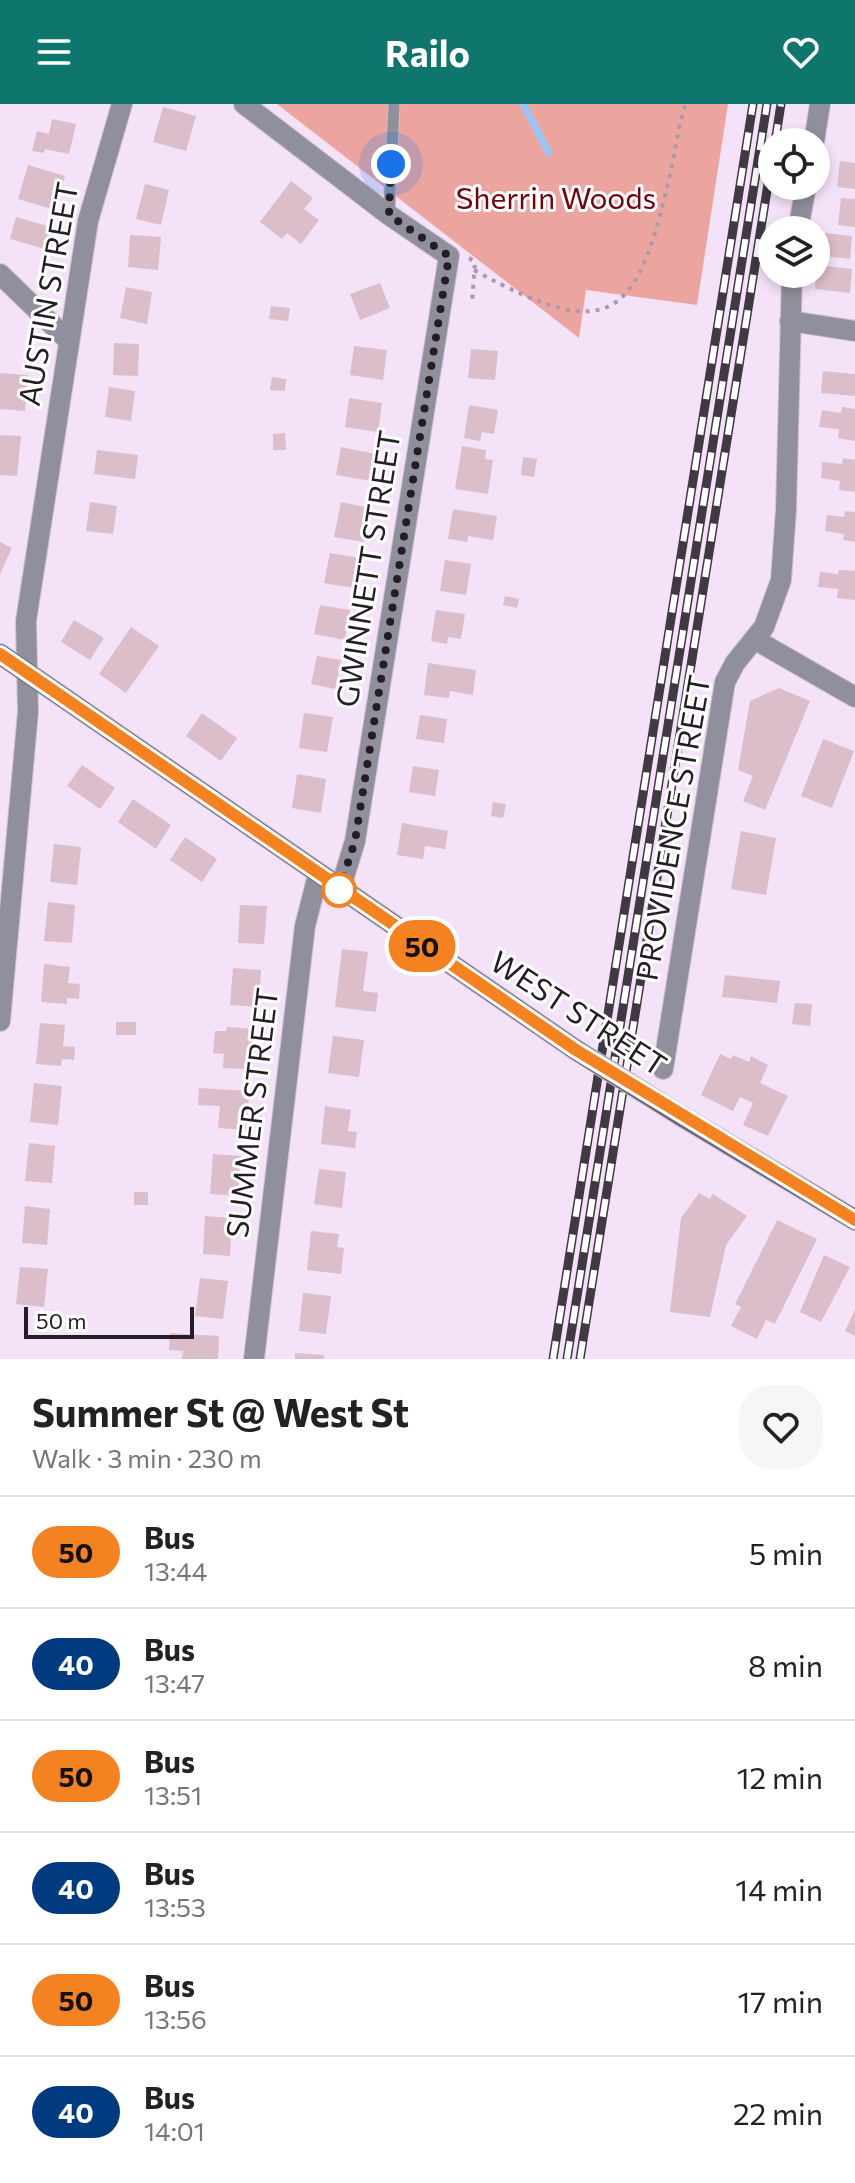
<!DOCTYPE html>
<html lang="en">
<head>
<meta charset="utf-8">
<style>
	body { margin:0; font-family:Commissioner,sans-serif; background:#f6f6f6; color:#222; height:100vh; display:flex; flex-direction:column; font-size:30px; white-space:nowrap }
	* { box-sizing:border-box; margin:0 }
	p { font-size:26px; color:#767676 }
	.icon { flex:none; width:44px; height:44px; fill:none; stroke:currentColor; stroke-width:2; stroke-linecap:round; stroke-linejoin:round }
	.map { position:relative; height:1255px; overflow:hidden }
	.panel { display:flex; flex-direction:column; background:#fff; flex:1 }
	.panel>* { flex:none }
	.badge { padding:0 16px; border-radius:26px; font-size:28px; line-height:52px }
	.fabs { position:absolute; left:758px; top:24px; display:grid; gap:16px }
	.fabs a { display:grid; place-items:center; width:72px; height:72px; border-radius:50%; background:#fff; box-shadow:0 4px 12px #0003; font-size:40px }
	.scale { position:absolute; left:24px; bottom:20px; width:170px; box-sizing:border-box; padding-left:8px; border:4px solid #241d25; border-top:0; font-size:22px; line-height:28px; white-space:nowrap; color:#241d25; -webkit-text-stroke:6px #fff; paint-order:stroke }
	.you { position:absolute; width:40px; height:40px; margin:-20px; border:6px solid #fff; border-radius:50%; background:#1a73e8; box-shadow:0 0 0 12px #1a73e833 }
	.map>.badge { position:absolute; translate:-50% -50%; box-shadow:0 0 0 4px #fff }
	.round { display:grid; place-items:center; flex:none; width:84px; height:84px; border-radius:32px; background:#f6f6f6 }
	.headline { display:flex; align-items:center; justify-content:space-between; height:136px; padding:0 32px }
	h1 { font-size:38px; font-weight:700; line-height:60px }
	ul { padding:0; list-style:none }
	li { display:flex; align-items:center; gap:24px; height:112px; padding:0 32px; border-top:2px solid #e0e0e0 }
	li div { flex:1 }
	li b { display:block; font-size:30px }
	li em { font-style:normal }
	li .badge { min-width:88px; font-weight:700; text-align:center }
	header { display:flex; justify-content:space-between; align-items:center; height:104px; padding:0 32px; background:#0f766e; color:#fff; font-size:36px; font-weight:700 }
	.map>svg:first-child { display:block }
	.green { fill:#eca59e }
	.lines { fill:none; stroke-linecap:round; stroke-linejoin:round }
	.stream { stroke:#98c5fa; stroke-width:7 }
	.building { fill:#dbbec9 }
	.lane-casing { stroke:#cfbfd3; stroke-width:13 }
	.street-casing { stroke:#cfbfd3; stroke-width:22 }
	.secondary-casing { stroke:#cfbfd3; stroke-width:22 }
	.path { stroke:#a89aab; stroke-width:4; stroke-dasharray:4 6; stroke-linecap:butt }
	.lane { stroke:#90909c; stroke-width:11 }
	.street { stroke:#90909c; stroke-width:20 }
	.secondary { stroke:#676776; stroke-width:20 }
	.rail-casing { stroke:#403842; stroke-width:9 }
	.rail { stroke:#fff; stroke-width:6; stroke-dasharray:18; stroke-linecap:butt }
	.secondary-bridge-casing { stroke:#cfbfd3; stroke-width:22; stroke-linecap:butt }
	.secondary-bridge { stroke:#676776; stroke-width:20 }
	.line-casing { stroke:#fff; stroke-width:18 }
	.line { stroke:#f58220; stroke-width:12 }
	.walk { stroke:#241d25; stroke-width:8; stroke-dasharray:0 14.4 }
	.stop-dot { fill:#fff; stroke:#f58220; stroke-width:4 }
	.labels { text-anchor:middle; stroke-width:6; stroke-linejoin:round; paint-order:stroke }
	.park-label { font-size:30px; fill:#74020d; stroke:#fff }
	.street-label { font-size:30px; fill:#241d25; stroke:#fff }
</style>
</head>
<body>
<header><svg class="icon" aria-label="menu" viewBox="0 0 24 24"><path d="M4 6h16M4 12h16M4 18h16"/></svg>Railo<svg class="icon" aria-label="heart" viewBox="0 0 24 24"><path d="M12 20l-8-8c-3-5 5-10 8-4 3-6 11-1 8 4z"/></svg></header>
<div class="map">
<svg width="855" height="1255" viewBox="0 0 855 1255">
	<rect width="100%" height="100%" fill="#f4e2f9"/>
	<!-- green -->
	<path class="green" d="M277,0h451l-31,201 -111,-15 -7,48z"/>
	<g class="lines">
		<!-- stream -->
		<path class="stream" d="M523,0l26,49"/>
	</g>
	<!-- building -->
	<g class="building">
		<path d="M163,3l33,9 -10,35 -33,-9z"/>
		<path d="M52,15l24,5 -7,30 -24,-5 -1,4 -12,-2 5,-20 12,3z"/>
		<path d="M840,57l15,2v26l-18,-2z"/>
		<path d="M28,61l37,11 -10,34 -37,-11z"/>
		<path d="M291,77l22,17 -9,11 15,11 -18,24 -14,-11 -5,6 -22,-17z"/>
		<path d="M145,80l24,6 -8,35 -25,-6z"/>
		<path d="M841,94l14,1v28l-17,-2z"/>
		<path d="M16,113l35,10 -6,22 -35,-10z"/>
		<path d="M816,128l36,4 -2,23 -34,-4z"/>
		<path d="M130,131l31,2 -3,33 -30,-3z"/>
		<path d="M817,161l35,4 -2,24 -35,-4z"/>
		<path d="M380,179l10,25 -30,12 -10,-26z"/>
		<path d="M126,183l26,5 -5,32 -27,-6z"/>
		<path d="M271,202l19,2 -2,13 -19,-2z"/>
		<path d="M114,239l25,1 -1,32 -25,-1z"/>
		<path d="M354,242l33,4 -4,30 -33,-5z"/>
		<path d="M471,245l27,2 -3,29 -27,-2z"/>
		<path d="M823,267l32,3v22l-34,-3z"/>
		<path d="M0,269l28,2 -3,36 -25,-2z"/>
		<path d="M272,273l14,2 -1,12 -15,-1z"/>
		<path d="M109,283l26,4 -4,30 -26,-4z"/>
		<path d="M349,294l33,5 -4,29 -33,-5z"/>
		<path d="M469,301l29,5 -4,24 -12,-2 -2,9 -16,-3z"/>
		<path d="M842,303l13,2v32l-17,-3 1,-9 -20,-2 3,-17 19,3z"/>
		<path d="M285,329l1,17h-13v-16z"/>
		<path d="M0,331l21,1 -4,40 -17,-1z"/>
		<path d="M462,342l24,4 -1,9 8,1 -5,34 -33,-5z"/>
		<path d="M341,343l35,7 -5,27 -35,-6z"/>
		<path d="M97,346l41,5 -3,24 -41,-5z"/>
		<path d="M523,353l14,2 -3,18 -13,-2z"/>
		<path d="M843,354l12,2v32l-16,-2 1,-9 -19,-3 1,-16 20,2z"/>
		<path d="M90,398l27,4 -4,28 -27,-3z"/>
		<path d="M341,398l29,6 -6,34 -30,-5z"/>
		<path d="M453,405l44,7 -4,24 -25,-4 -1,6 -19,-3z"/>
		<path d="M845,407l10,1v30l-12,-2 1,-6 -19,-3 2,-16 17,2z"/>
		<path d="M0,438l12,6 -12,26z"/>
		<path d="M330,449l30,5 -6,30 -30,-5z"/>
		<path d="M445,456l26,4 -5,31 -26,-4z"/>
		<path d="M839,466l16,1v29l-18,-2 1,-9 -20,-2 2,-15 18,2z"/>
		<path d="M505,492l14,3 -2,9 -14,-3z"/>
		<path d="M320,501l30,5 -5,30 -31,-6z"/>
		<path d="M436,506l29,4 -4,25 -13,-2 -1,7 -16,-3z"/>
		<path d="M74,516l30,18 -14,22 -29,-18z"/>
		<path d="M131,523l28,19 -33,47 -27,-19z"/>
		<path d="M317,552l24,4 -6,29 -24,-5z"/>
		<path d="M428,559l48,7 -3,25 -23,-4 -1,7 -25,-3z"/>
		<path d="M779,584l31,13 -45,109 -22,-9 10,-25 -15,-6 12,-69z"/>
		<path d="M202,609l35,25 -16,23 -35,-25z"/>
		<path d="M304,609l29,4 -6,35 -28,-4z"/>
		<path d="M420,611l27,4 -3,24 -28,-4z"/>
		<path d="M823,635l31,12 -22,57 -31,-12z"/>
		<path d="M82,661l33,23 -15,21 -33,-23z"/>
		<path d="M413,662l26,4 -4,26 -26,-4z"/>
		<path d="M297,670l29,5 -5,34 -29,-5z"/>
		<path d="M133,695l38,26 -15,24 -38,-27z"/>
		<path d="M493,698l13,2 -3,14 -12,-2z"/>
		<path d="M402,719l46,8 -3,18 -20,-3 -2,13 -26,-4z"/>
		<path d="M741,727l35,7 -10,57 -35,-6z"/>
		<path d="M185,733l32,22 -15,23 -32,-22z"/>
		<path d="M54,740l27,3 -4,38 -27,-3z"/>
		<path d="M48,798l27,3 -3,38 -28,-2z"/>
		<path d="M240,801l27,1 -3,38 -26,-1z"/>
		<path d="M342,845l26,3 -5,39 15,2 -2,19 -41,-5z"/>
		<path d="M44,860l26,3 -2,16 12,1 -1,15 -12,-1v6l-26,-2z"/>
		<path d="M233,864l28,2 -2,37 -29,-2z"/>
		<path d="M725,871l55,6 -3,22 -55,-6z"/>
		<path d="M795,899l17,1 -2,22 -18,-2z"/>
		<rect x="116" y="918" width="20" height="13"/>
		<path d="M40,919l25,2 -2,21 12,1 -1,13 -12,-1 -1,7 -25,-2z"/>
		<path d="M227,923l28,2 -8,40 -24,-1 1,-14 -11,-1 2,-22h11z"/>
		<path d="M333,932l31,4 -5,37 -31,-4z"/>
		<path d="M720,950l11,5 2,-4 16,7 2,-6 17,9 -8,18 28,13 -20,40 -25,-11 10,-22 -13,-6 -7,14 -32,-16z"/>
		<path d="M34,979l28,3 -4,39 -28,-3z"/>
		<path d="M199,984l50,3 -2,39 -29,-2 2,-22 -22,-1z"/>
		<path d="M325,1002l26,4 -3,21 9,1 -2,16 -34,-4z"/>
		<path d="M29,1039l26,3 -3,37 -27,-2z"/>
		<path d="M213,1050l28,2 -3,40 -28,-2z"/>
		<path d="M319,1065l27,3 -4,36 -28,-4z"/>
		<rect x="134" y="1088" width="14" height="13"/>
		<path d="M699,1089l11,6 3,-5 34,22 -21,29 -16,72 -40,-5 11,-94z"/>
		<path d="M25,1102l25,3 -3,36 -25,-2z"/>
		<path d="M205,1112l27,2 -2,38 -27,-2z"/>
		<path d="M777,1116l40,19 -42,85 -9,-4 -9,19 -26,-13 10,-19 -6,-3z"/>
		<path d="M311,1127l28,3 -2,13 7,1 -3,26 -34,-4z"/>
		<path d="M824,1151l26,12 -29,55 -21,-10z"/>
		<path d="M20,1163l28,2 -4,38 -28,-3z"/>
		<path d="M200,1174l28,3 -5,38 -28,-3z"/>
		<path d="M303,1189l28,3 -5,38 -27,-3z"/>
		<path d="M855,1206v26l-10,-5z"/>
		<path d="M170,1229l49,3 -1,23h-36l1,-8 -14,-1z"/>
		<path d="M295,1249l29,2v4h-29z"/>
	</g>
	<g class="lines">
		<defs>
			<path id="lane" d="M389,111l5,-111"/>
			<g id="street">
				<path d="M244,0l145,111 60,41 -94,585 -15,49"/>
				<path d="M814,38l6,-38"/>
				<path d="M798,126l8,-44"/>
				<path d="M0,170l69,67"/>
				<path d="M790,217l65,10"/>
				<path d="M754,535l101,58"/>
				<path d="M0,917l28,-309 -2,-91 62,-400 34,-117"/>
				<path d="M663,965l62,-387 10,-19 29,-36 17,-47 5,-70 6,-236"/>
				<path d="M254,1255l51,-433 13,-51"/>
			</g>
			<g id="secondary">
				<path d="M0,550l576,396"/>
				<path d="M683,1013l172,103"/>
			</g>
		</defs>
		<!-- lane casing -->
		<use href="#lane" class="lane-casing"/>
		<!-- street casing -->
		<use href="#street" class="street-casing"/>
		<!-- secondary casing -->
		<use href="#secondary" class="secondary-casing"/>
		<!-- path -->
		<g class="path">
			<path d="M469,154l6,4 -3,41"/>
			<path d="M474,166c141,78 164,46 197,-100 5,-21 7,-46 15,-66"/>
		</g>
		<!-- lane -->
		<use href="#lane" class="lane"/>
		<!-- street -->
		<use href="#street" class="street"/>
		<!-- secondary -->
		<use href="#secondary" class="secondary"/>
		<defs>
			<g id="rail">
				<path d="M775,38l6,-38"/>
				<path d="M553,1255l200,-1255"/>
				<path d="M567,1255l200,-1255"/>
				<path d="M580,1255l192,-1200"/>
			</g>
		</defs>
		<!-- rail casing -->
		<use href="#rail" class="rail-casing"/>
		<!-- rail -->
		<use href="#rail" class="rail"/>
		<defs>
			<path id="secondary-bridge" d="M576,946l107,67"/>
		</defs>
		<!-- secondary-bridge casing -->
		<use href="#secondary-bridge" class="secondary-bridge-casing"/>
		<!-- secondary-bridge -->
		<use href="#secondary-bridge" class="secondary-bridge"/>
	</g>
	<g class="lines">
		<defs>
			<path id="line" d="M0,550l576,396 279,170"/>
		</defs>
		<!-- line casing -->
		<use href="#line" class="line-casing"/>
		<!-- line -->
		<use href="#line" class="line"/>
		<!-- walk -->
		<path class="walk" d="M339,786l16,-49 94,-585 -60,-41 2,-51"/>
	</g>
	<!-- markers -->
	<circle class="stop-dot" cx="339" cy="786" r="16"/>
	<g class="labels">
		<!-- park labels -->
		<g class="park-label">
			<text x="556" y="105">Sherrin Woods</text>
		</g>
		<!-- street labels -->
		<g class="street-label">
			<text transform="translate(49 190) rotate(-80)" y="10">AUSTIN STREET</text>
			<text transform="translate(369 465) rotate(-81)" y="10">GWINNETT STREET</text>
			<text transform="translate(674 724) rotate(-80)" y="10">PROVIDENCE STREET</text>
			<text transform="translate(578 910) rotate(33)" y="10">WEST STREET</text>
			<text transform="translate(253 1009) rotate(-83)" y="10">SUMMER STREET</text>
		</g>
	</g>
</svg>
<div class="fabs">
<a><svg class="icon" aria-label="locate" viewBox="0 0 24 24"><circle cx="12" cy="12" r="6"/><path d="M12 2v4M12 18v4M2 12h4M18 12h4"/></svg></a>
<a><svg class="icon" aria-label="layers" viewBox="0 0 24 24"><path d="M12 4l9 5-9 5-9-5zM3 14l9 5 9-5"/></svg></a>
</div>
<div class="scale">50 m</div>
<div class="you" style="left:391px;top:60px"></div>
<b class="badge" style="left:422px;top:842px;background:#f58220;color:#111">50</b>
</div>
<section class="panel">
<div class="headline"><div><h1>Summer St @ West St</h1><p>Walk · 3 min · 230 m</p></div><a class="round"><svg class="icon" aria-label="heart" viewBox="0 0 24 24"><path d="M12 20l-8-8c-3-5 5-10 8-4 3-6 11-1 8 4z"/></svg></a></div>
<ul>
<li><span class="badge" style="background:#f58220;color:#111">50</span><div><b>Bus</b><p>13:44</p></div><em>5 min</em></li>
<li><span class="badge" style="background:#003b80;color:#fff">40</span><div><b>Bus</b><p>13:47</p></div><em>8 min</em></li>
<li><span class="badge" style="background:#f58220;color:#111">50</span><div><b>Bus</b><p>13:51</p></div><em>12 min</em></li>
<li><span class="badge" style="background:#003b80;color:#fff">40</span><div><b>Bus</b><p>13:53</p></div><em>14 min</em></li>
<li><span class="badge" style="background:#f58220;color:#111">50</span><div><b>Bus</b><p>13:56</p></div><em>17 min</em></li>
<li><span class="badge" style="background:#003b80;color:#fff">40</span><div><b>Bus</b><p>14:01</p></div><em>22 min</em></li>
</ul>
</section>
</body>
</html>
